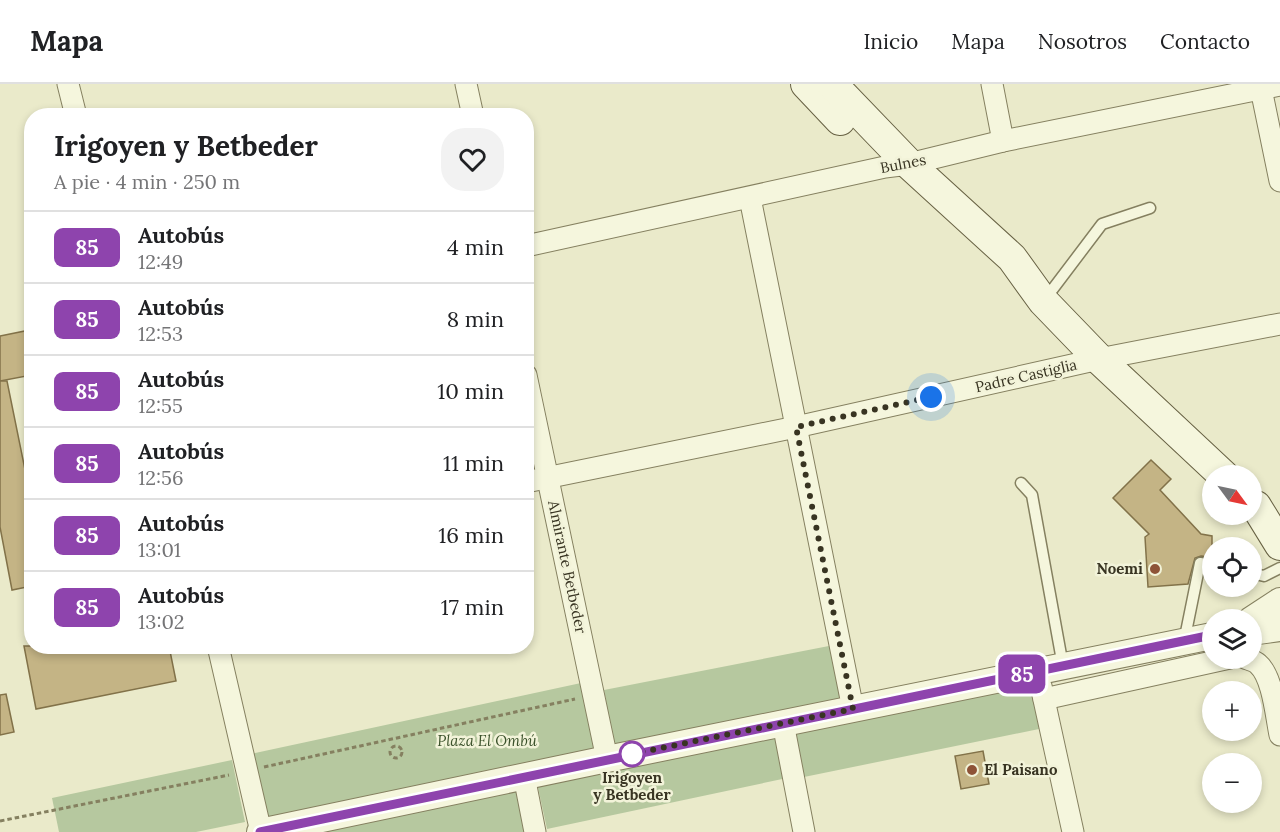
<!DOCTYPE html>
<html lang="es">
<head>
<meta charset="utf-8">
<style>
	body { margin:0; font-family:Lora,serif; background:#f2f2f2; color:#202124; height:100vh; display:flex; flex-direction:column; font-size:22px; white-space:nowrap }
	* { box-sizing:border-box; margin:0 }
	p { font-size:20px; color:#757577 }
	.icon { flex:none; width:33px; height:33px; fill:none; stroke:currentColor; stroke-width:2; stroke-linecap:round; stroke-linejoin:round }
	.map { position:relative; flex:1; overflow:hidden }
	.details { position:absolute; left:24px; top:24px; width:510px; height:546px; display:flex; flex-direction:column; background:#fff; border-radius:24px; box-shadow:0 3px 9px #0003 }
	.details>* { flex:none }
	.badge { padding:0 12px; border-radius:9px; font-size:21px; line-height:39px }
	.needle { width:39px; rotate:123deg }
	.fabs { position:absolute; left:1202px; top:381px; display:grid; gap:12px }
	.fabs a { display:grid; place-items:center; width:60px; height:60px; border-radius:50%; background:#fff; box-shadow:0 3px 9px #0003; font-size:30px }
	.you { position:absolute; width:30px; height:30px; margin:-15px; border:4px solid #fff; border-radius:50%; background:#1a73e8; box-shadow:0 0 0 9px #1a73e833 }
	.map>.badge { position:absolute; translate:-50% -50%; box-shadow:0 0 0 3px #fff }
	.round { display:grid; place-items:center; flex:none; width:63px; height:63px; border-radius:24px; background:#f2f2f2 }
	.summary { display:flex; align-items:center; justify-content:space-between; height:102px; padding:0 30px }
	h1 { font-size:28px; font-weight:800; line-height:45px }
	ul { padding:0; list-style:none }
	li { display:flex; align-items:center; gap:18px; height:72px; padding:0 30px; border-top:2px solid #e0e0e0 }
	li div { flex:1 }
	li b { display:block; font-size:22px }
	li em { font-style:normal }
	li .badge { min-width:66px; font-weight:700; text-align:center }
	header { display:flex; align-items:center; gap:36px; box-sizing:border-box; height:84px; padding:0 30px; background:#fff; border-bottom:2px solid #e0e0e0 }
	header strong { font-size:28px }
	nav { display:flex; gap:33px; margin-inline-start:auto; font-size:21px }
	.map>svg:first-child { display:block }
	.green { fill:#b6c89f }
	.building { fill:#c4b485; stroke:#827249; stroke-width:1.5 }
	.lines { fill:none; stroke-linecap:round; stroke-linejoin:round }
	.service-casing { stroke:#858060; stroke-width:13 }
	.minor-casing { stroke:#858060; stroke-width:23 }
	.tertiary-casing { stroke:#858060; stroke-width:28 }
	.secondary-casing { stroke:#676143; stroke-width:32 }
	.path { stroke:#858060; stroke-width:3; stroke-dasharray:4.5 3; stroke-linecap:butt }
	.service { stroke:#f5f6dd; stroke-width:10 }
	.minor { stroke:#f5f6dd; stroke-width:21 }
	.tertiary { stroke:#f5f6dd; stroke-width:26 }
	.secondary { stroke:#f5f6dd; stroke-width:30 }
	.line-casing { stroke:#fff; stroke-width:14 }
	.line { stroke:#8e44ad; stroke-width:9 }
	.walk { stroke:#383422; stroke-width:6; stroke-dasharray:0 10.8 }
	.poi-dot { fill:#8e5337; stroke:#f2f3d9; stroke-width:2 }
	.stop-dot { fill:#fff; stroke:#8e44ad; stroke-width:3 }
	.labels { text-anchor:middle; stroke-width:5; stroke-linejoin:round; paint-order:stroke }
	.street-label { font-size:15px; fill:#383422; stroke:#f2f3d9 }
	.poi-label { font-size:15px; font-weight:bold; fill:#383422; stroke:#f2f3d9; text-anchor:end }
	.park-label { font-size:15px; font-style:italic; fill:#3b522b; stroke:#f2f3d9 }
	.stop-label { font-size:15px; font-weight:bold; fill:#383422; stroke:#f2f3d9 }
</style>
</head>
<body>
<header>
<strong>Mapa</strong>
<nav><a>Inicio</a><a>Mapa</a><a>Nosotros</a><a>Contacto</a></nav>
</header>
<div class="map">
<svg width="1280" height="748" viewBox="0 0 1280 748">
	<rect width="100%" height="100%" fill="#eaeaca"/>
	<!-- green -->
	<g class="green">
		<path d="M834,561l11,56 -231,45 -10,-56z"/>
		<path d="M1030,598l9,47 -235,48 -9,-47z"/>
		<path d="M581,599l17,71 -333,72 -15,-72z"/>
		<path d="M777,648l10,46 -240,51 -10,-46z"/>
		<path d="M232,676l13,62 -49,10h-137l-7,-34z"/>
		<path d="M518,703l9,45h-234z"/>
	</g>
	<!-- building -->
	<g class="building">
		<path d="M25,247l7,44 -32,6v-45z"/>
		<path d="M0,297h7l25,123v82l-20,4 -12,-63z"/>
		<path d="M1151,376l20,19 -11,11 41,44 11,2v21l-11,-1 -6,2 -7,26 -40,3 -3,-50 4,-3 -36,-36z"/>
		<path d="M24,562h145l7,35 -140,28z"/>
		<path d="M6,610l8,38 -14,3v-40z"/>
		<path d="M983,667l6,33 -28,5 -6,-33z"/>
	</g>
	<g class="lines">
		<defs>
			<g id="service">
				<path d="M1046,214l56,-74 48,-16"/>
				<path d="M1021,399l11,12 31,171"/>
				<path d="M1251,489l13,3 16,-8"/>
				<path d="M1184,558l16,-79 12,2"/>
			</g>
			<g id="minor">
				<path d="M68,0l8,32"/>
				<path d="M466,0l7,32"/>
				<path d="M992,0l11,57"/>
				<path d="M1260,0l20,97"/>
				<path d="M750,114l103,511"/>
				<path d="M526,162l359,-79 24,-3 94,-23 277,-56"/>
				<path d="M526,291l81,384"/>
				<path d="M526,398l270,-55 303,-68 181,-35"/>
				<path d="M218,562l43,186"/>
				<path d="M1245,574c5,2 10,3 13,6 15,13 18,52 22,71"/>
				<path d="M1041,602l32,146"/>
				<path d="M1044,615l186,-41"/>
				<path d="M783,639l21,109"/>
				<path d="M524,692l11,56"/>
			</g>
			<g id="tertiary">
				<path d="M1251,536l29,-19"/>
				<path d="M1251,548l29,-4"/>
				<path d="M260,748l347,-73 605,-123"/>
			</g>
			<g id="secondary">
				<path d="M806,0l34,36"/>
				<path d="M832,0l77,80 103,94 31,43 56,58 125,117"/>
				<path d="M1256,422l24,39"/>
			</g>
		</defs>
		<!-- service casing -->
		<use href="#service" class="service-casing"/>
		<!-- minor casing -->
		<use href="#minor" class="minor-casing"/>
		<!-- tertiary casing -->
		<use href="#tertiary" class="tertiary-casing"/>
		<!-- secondary casing -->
		<use href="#secondary" class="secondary-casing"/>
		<!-- path -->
		<g class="path">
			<circle cx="396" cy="668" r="6"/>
			<path d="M264,683l311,-68"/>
			<path d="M0,737l229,-46"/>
		</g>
		<!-- service -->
		<use href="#service" class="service"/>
		<!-- minor -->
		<use href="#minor" class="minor"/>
		<!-- tertiary -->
		<use href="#tertiary" class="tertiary"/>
		<!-- secondary -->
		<use href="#secondary" class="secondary"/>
	</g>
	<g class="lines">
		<defs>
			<path id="line" d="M260,748l952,-197"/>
		</defs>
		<!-- line casing -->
		<use href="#line" class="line-casing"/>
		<!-- line -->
		<use href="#line" class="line"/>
		<!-- walk -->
		<path class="walk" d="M632,670l221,-45 -57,-282 135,-30"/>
	</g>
	<!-- markers -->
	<g class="poi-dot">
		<circle cx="1155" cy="485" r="6"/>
		<circle cx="972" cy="686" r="6"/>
	</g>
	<circle class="stop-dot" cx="632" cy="670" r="12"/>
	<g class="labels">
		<!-- street labels -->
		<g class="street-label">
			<text transform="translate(903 80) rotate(-11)" y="5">Bulnes</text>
			<text transform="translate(1026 292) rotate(-13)" y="5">Padre Castiglia</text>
			<text transform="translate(567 483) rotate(78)" y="5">Almirante Betbeder</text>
		</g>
		<!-- poi labels -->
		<g class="poi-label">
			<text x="1143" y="490">Noemi</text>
			<text x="984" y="691" text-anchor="start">El Paisano</text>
		</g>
		<!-- park labels -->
		<g class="park-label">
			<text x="487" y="662">Plaza El Ombú</text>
		</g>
		<!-- stop labels -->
		<g class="stop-label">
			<text x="632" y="699">Irigoyen<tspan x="632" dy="17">y Betbeder</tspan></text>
		</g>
	</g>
</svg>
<div class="fabs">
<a><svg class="needle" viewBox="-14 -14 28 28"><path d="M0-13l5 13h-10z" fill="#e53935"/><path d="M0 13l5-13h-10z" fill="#757577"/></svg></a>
<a><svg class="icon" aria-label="locate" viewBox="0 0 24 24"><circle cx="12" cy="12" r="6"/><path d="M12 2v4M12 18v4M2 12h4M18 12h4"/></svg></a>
<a><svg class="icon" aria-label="layers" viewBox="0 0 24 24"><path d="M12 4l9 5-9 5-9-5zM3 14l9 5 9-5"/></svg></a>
<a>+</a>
<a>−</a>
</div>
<div class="you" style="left:931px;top:313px"></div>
<b class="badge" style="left:1022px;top:590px;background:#8e44ad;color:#fff">85</b>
<section class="details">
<div class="summary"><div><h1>Irigoyen y Betbeder</h1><p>A pie · 4 min · 250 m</p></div><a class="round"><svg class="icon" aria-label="heart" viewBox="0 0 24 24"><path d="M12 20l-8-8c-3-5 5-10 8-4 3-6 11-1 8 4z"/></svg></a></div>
<ul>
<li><span class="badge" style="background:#8e44ad;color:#fff">85</span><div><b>Autobús</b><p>12:49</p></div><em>4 min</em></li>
<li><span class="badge" style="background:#8e44ad;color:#fff">85</span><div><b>Autobús</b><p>12:53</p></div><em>8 min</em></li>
<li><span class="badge" style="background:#8e44ad;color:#fff">85</span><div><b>Autobús</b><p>12:55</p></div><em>10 min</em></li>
<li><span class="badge" style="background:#8e44ad;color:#fff">85</span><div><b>Autobús</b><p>12:56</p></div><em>11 min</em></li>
<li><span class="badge" style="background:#8e44ad;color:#fff">85</span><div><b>Autobús</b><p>13:01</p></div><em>16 min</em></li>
<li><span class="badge" style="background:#8e44ad;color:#fff">85</span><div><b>Autobús</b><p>13:02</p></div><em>17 min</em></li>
</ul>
</section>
</div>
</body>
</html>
